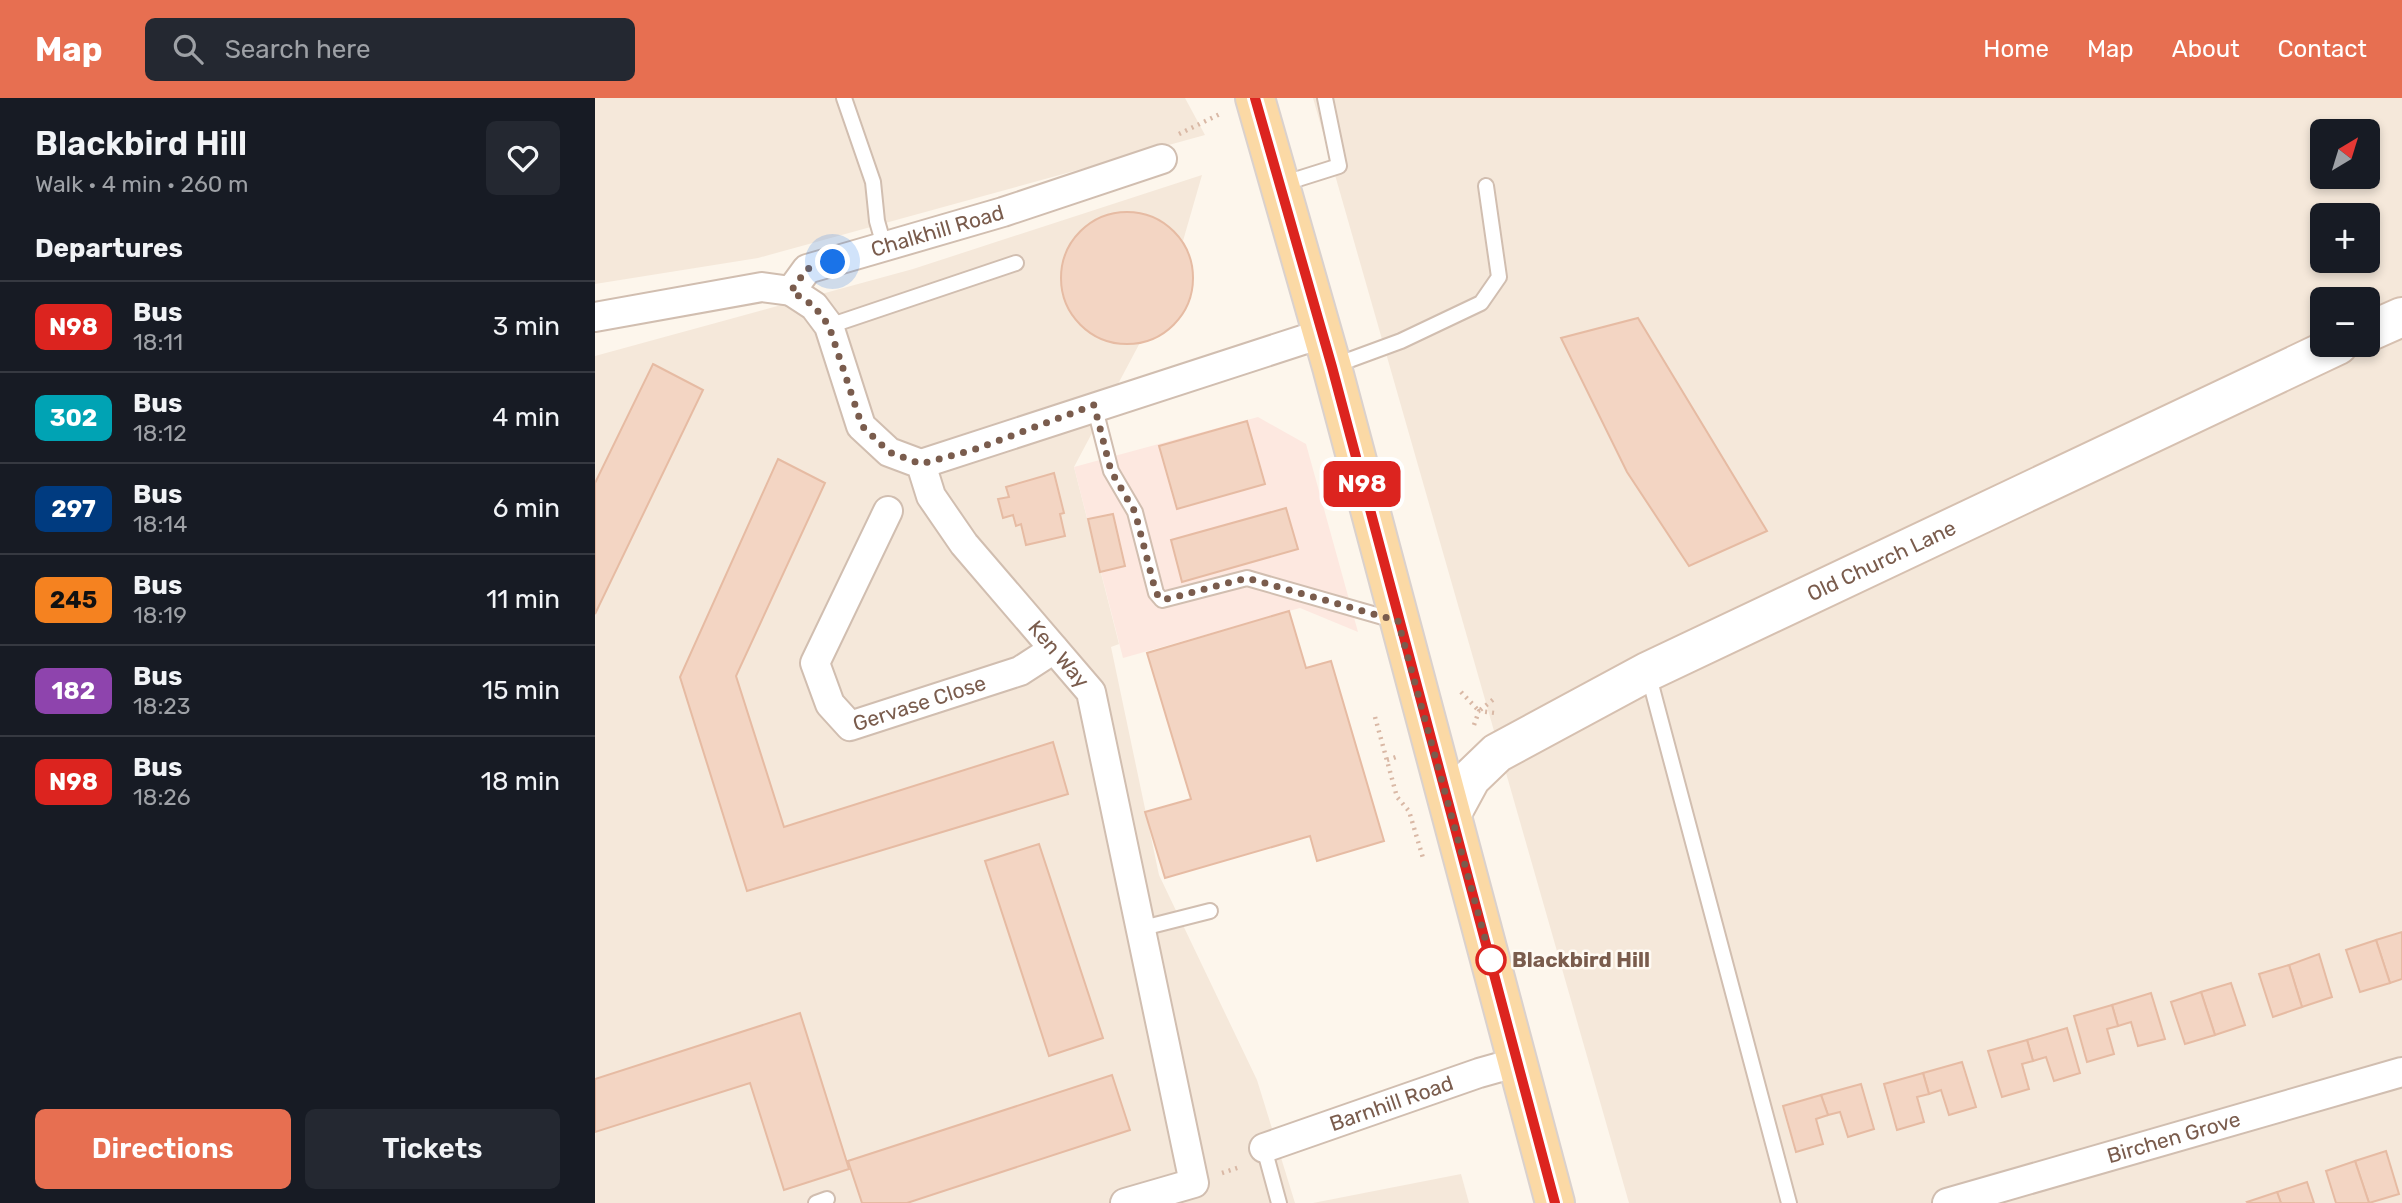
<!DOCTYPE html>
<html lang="en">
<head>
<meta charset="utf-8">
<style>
	body { margin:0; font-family:Rubik,sans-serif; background:#242831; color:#f1f3f6; height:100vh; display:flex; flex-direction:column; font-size:26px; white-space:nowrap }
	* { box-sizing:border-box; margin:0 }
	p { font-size:23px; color:#9ea1a6 }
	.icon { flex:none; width:38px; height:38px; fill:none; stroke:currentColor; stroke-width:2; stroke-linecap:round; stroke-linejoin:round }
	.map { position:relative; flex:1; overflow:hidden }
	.side { display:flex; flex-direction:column; background:#171b24; width:595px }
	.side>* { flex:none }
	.badge { padding:0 14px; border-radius:10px; font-size:24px; line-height:46px }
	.needle { width:46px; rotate:38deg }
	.buttons { position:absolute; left:1715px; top:21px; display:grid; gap:14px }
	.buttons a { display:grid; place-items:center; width:70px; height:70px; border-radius:10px; background:#171b24; box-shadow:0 4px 10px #0003; font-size:35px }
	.you { position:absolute; width:35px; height:35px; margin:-18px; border:5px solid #fff; border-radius:50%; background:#1a73e8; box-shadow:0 0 0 10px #1a73e833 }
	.map>.badge { position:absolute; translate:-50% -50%; box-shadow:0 0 0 4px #fff }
	h2 { padding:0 35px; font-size:26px; line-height:63px }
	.round { display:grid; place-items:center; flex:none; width:74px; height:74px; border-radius:10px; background:#242831 }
	.overview { display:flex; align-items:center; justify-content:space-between; height:119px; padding:0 35px }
	h1 { font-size:33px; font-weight:600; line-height:52px }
	.cta { display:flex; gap:14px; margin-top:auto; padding:14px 35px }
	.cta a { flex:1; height:80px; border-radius:10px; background:#e76f51; color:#fff; font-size:28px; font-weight:600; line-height:80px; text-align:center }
	.cta a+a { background:#242831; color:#f1f3f6 }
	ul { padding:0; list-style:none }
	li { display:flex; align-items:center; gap:21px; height:91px; padding:0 35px; border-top:2px solid #363941 }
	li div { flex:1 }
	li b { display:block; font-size:26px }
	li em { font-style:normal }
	li .badge { min-width:77px; font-weight:700; text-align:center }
	header { display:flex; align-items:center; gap:42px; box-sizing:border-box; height:98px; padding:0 35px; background:#e76f51; color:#fff }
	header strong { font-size:33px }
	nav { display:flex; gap:38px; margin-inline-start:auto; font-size:24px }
	.search { width:490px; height:63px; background:#242831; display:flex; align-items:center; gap:18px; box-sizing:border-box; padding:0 24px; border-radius:10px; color:#9ea1a6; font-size:26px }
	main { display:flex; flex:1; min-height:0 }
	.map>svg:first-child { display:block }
	.residential { fill:#f5e8da; fill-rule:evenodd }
	.commercial { fill:#fde8e0 }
	.building { fill:#f3d5c3; stroke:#e6bba3; stroke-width:2 }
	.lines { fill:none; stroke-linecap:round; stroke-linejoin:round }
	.lane-casing { stroke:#d1beb0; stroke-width:18 }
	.street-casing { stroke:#d1beb0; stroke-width:32 }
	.secondary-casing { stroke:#d6c0b0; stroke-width:42 }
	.primary-casing { stroke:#dad1cd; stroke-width:42 }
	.path { stroke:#d9b8a5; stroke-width:4.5; stroke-dasharray:2 5; stroke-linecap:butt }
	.lane { stroke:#fff; stroke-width:14 }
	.street { stroke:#fff; stroke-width:28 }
	.secondary { stroke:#fff; stroke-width:38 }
	.primary { stroke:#fbd9a5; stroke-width:38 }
	.line-casing { stroke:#fff; stroke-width:16 }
	.line { stroke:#dc241f; stroke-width:10 }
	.walk { stroke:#7a5c4d; stroke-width:7; stroke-dasharray:0 12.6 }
	.stop-dot { fill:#fff; stroke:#dc241f; stroke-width:3.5 }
	.labels { text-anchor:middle; stroke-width:5; stroke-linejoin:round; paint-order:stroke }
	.street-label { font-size:21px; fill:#7a5c4d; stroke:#fffaf3 }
	.stop-label { font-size:21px; font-weight:bold; fill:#7a5c4d; stroke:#fffaf3; text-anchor:start }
</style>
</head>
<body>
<header>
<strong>Map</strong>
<div class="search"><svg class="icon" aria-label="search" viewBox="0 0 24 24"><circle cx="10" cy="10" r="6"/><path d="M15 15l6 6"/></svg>Search here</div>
<nav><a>Home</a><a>Map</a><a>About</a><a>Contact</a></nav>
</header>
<main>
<section class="side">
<div class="overview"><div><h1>Blackbird Hill</h1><p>Walk · 4 min · 260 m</p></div><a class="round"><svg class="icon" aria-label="heart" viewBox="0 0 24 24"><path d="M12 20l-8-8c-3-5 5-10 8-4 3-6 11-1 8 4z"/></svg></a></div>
<h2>Departures</h2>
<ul>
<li><span class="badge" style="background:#dc241f;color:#fff">N98</span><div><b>Bus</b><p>18:11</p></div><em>3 min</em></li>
<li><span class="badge" style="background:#00a3b4;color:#fff">302</span><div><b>Bus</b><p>18:12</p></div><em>4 min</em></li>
<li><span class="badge" style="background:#003b80;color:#fff">297</span><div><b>Bus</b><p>18:14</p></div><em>6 min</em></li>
<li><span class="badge" style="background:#f58220;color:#111">245</span><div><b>Bus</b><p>18:19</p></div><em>11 min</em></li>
<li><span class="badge" style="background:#8e44ad;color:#fff">182</span><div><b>Bus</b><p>18:23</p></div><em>15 min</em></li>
<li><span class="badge" style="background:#dc241f;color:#fff">N98</span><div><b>Bus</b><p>18:26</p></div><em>18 min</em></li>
</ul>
<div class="cta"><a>Directions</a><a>Tickets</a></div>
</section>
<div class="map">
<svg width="1807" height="1105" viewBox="0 0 1807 1105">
	<rect width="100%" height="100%" fill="#fdf6ec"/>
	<!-- residential -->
	<g class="residential">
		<path d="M0,0h590l20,37 -447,123 -163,26z"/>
		<path d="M718,0h1089v1105h-773zM1727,33h46v46h-46zM1727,117h46v46h-46zM1727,201h46v46h-46z"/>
		<path d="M607,77l-32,111 -96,181 45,177 -8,3 48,228 98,205 38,123h-700v-847l318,-87z"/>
		<path d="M866,1076l8,29h-156z"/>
	</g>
	<!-- commercial -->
	<path class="commercial" d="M663,319l48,27 52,188 -58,-24 -177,50 -49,-191z"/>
	<!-- building -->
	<g class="building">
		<circle cx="532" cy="180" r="66"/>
		<path d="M1043,220l129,213 -78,35 -62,-94 -66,-134z"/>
		<path d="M58,266l50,26 -108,224v-131z"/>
		<path d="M652,323l18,63 -88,25 -18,-63z"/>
		<path d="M183,361l47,24 -89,193 48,151 269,-85 15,52 -321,97 -67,-214z"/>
		<path d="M459,375l10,40 -4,1 5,22 -39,9 -5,-21 -5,2 -3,-11 -10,3 -5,-19 11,-2 -3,-10z"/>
		<path d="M691,410l12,41 -116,33 -11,-42z"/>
		<path d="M518,416l12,52 -25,6 -12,-53z"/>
		<path d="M694,513l17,57 25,-7 53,180 -67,20 -7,-25 -145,42 -20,-66 46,-13 -44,-146z"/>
		<path d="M444,746l64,194 -54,18 -64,-195z"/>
		<path d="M1807,834v47l-12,4 -14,-43z"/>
		<path d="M1781,842l14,43 -30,9 -14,-42z"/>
		<path d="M1724,856l13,43 -30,10 -13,-42z"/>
		<path d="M1694,867l13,42 -29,10 -14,-43z"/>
		<path d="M1636,885l14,42 -30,10 -14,-43z"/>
		<path d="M1606,894l14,43 -30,9 -14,-42z"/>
		<path d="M1556,895l14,46 -27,7 -7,-24 -13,4 -6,-21z"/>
		<path d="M1517,907l6,21 -11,3 7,25 -27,8 -13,-46z"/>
		<path d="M205,915l49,156 -65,21 -34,-107 -155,49v-53z"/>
		<path d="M1472,930l13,45 -26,8 -8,-24 -13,4 -6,-21z"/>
		<path d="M1432,942l6,21 -11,3 7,25 -27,8 -14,-46z"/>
		<path d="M1367,964l14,45 -27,8 -8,-25 -12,4 -6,-21z"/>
		<path d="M1328,975l6,21 -12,3 7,25 -27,8 -13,-46z"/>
		<path d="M517,977l18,55 -223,73h-45l-14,-42z"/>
		<path d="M1266,986l13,45 -26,8 -8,-25 -12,3 -7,-20z"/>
		<path d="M1226,997l7,20 -12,4 7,25 -27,8 -13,-46z"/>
		<path d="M1791,1053l13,43 -30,9 -14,-42z"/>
		<path d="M1760,1063l14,42h-33l-10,-32z"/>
		<path d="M1712,1084l7,21h-33l-4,-11z"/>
		<path d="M1682,1094l4,11h-33l-1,-1z"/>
	</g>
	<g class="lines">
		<defs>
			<g id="lane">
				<path d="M249,0l29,84 4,39 8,28"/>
				<path d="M687,86l57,-18 -14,-68"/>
				<path d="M234,228l187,-63"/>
				<path d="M738,268l68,-25 80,-38 18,-26 -13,-91"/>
				<path d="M499,307l17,66 24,41 21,81 6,7 85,-22 150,43"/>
				<path d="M1053,575l141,530"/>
				<path d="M548,830l67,-17"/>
				<path d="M669,1050l15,55"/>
				<path d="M221,1105l11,-4"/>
			</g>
			<g id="street">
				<path id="s1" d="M196,193l23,15 15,20 32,100 28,26 32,12 10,32 33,48 127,148 103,491 -69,20"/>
				<path id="s2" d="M0,219l167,-30 29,4 16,-22 196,-57 159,-53"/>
				<path d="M326,366l400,-130"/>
				<path id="s3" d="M293,413l-73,152 15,41 20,22 170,-55 34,-22"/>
				<path id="s4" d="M669,1050l215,-75 39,-11"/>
				<path id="s5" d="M1352,1105l455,-131"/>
			</g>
			<g id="secondary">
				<path d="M1773,234l34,-15"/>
				<path id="s6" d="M857,715l19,-35 26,-25 150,-81 691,-327"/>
			</g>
			<path id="primary" d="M660,0l77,269 223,836"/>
		</defs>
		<!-- lane casing -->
		<use href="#lane" class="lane-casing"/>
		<!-- street casing -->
		<use href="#street" class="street-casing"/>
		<!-- secondary casing -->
		<use href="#secondary" class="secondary-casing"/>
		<!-- primary casing -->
		<use href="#primary" class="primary-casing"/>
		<!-- path -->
		<g class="path">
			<path d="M584,36l43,-21"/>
			<path d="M866,594l18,19 16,-13"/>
			<path d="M780,619l22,80 12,14 14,47"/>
			<path d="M879,627l5,-14 16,2"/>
			<path d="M792,662l12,-4"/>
			<path d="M627,1075l18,-6"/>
		</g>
		<!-- lane -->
		<use href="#lane" class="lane"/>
		<!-- street -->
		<use href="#street" class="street"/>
		<!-- secondary -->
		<use href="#secondary" class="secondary"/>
		<!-- primary -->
		<use href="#primary" class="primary"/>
	</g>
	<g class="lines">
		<defs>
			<path id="line" d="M660,0l77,269 223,836"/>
		</defs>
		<!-- line casing -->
		<use href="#line" class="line-casing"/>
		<!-- line -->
		<use href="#line" class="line"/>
		<!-- walk -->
		<path class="walk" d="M238,164l-26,7 -16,22 23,15 15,20 33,100 27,26 32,12 55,-15 118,-44 17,66 24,41 21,81 7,7 84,-22 151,43 93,339"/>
	</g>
	<!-- markers -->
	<circle class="stop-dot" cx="896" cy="862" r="14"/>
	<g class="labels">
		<!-- street labels -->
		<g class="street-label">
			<text dy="7" stroke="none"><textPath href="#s2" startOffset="362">Chalkhill Road</textPath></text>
			<text dy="7" stroke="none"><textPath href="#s6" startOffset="506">Old Church Lane</textPath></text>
			<text dy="7" stroke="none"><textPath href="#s1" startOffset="467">Ken Way</textPath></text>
			<text dy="7" stroke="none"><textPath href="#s3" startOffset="315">Gervase Close</textPath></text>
			<text dy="7" stroke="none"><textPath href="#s4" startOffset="135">Barnhill Road</textPath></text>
			<text dy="7" stroke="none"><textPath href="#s5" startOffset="236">Birchen Grove</textPath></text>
		</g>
		<!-- stop labels -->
		<g class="stop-label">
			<text x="917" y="869">Blackbird Hill</text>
		</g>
	</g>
</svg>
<div class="buttons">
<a><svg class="needle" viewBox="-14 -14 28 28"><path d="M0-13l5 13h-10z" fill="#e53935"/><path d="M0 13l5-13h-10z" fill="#9ea1a6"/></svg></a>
<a>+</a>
<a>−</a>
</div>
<div class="you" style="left:238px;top:164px"></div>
<b class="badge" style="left:767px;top:386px;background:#dc241f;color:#fff">N98</b>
</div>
</main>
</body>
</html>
